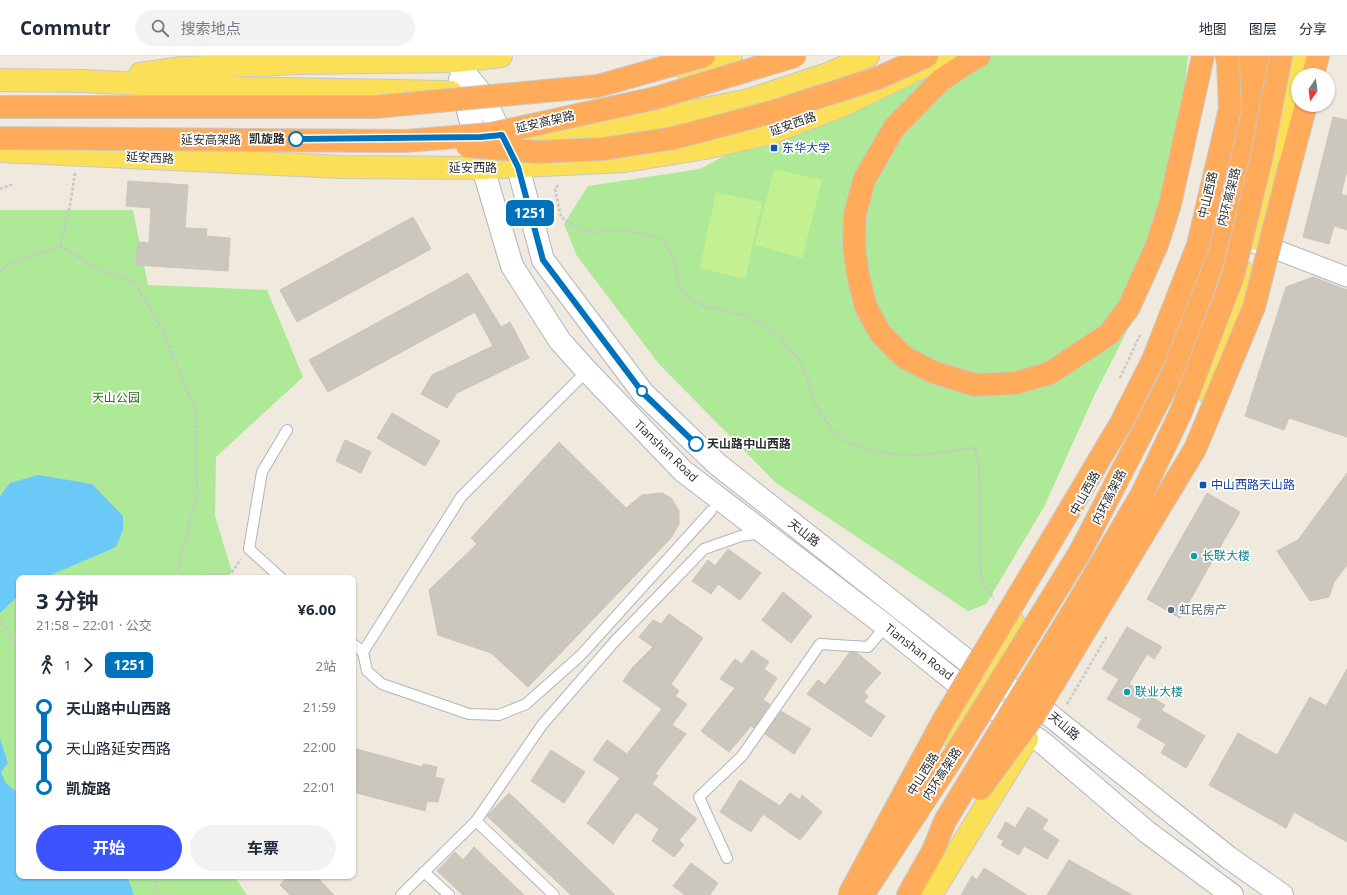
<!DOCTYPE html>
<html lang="zh">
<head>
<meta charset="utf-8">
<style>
	body { margin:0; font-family:"Open Sans","Noto Sans SC",sans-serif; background:#f2f2f3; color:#1f2937; height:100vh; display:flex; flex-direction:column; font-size:15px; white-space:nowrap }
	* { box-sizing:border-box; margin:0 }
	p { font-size:13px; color:#747a83 }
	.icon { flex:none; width:22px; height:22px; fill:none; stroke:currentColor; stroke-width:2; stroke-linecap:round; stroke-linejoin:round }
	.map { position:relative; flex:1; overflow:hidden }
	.side { position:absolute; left:16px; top:519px; width:340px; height:304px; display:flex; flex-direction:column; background:#fff; border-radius:8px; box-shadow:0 1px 3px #0004 }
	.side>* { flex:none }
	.badge { padding:0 8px; border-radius:6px; font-size:14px; line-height:26px }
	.needle { width:26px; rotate:194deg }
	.fabs { position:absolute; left:1291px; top:12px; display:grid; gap:8px }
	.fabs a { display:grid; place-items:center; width:44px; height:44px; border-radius:50%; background:#fff; box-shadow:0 1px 3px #0004; font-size:20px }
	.map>.badge { position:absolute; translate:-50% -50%; box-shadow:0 0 0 2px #fff }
	.legs { display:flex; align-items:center; gap:6px; height:44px; padding:0 20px; font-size:13px }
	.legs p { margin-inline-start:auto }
	.head { display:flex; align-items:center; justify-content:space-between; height:68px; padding:0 20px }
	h1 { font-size:22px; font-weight:700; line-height:30px }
	.button { display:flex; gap:8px; margin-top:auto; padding:8px 20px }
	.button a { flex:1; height:46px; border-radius:24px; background:#3b54ff; color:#fff; font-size:16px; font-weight:700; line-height:46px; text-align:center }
	.button a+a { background:#f2f2f3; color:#1f2937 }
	ul { padding:0 20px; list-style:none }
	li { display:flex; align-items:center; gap:14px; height:40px; font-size:15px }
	li i { display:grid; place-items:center; width:6px; height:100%; margin:0 5px; background:currentColor }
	li i::after { content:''; width:10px; height:10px; margin:-5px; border:3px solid; border-radius:50%; background:#fff }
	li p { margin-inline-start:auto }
	li:first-child i { background:linear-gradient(#0000 50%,currentColor 0) }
	li:last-child i { background:linear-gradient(currentColor 50%,#0000 0) }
	header { display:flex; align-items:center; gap:24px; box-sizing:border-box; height:56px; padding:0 20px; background:#fff; border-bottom:1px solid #e0e1e3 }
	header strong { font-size:19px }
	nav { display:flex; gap:22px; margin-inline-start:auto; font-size:14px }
	.search { width:280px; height:36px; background:#f2f2f3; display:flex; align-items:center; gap:10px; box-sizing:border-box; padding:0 14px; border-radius:22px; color:#747a83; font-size:15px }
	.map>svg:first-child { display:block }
	.green { fill:#aee997 }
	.pitch { fill:#c3f192 }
	.water { fill:#6bc9f8 }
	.building { fill:#cbc7bd; stroke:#cbc5b7 }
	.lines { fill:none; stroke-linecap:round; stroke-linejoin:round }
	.lane-casing { stroke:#b2b4c1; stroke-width:12 }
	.street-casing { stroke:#b2b4c1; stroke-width:21 }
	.secondary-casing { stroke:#b2b4c1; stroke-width:24 }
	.primary-casing { stroke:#c8c8c8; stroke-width:24 }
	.highway-casing { stroke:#c8c8c8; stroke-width:24 }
	.path { stroke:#c8c8c8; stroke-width:2.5; stroke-dasharray:3 2; stroke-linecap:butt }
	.lane { stroke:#fff; stroke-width:10 }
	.street { stroke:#fff; stroke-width:19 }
	.secondary { stroke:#fff; stroke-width:22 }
	.primary { stroke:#fbdf57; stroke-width:22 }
	.highway { stroke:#ffab59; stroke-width:22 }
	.highway-bridge-casing { stroke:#c8c8c8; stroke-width:24; stroke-linecap:butt }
	.highway-bridge { stroke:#ffab59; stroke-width:22 }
	.line-1-casing { stroke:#fff; stroke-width:9 }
	.line-1 { stroke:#0072bc; stroke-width:6 }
	.stop-1-dot { fill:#fff; stroke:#0072bc; stroke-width:2 }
	.transit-dot { fill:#1a4fb4; stroke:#fff; stroke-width:1.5 }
	.culture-dot { fill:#0f9aa8; stroke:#fff; stroke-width:1.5 }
	.service-dot { fill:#5c6f8a; stroke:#fff; stroke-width:1.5 }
	.labels { text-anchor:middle; stroke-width:3.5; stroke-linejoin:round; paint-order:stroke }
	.street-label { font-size:12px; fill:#2d2d2d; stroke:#fff }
	.stop-label { font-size:12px; font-weight:bold; fill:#2d2d2d; stroke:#fff; text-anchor:end }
	.transit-label { font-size:12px; fill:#164399; stroke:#fff; text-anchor:start }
	.park-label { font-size:12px; fill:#237115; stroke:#fff }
	.culture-label { font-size:12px; fill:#0d838f; stroke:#fff; text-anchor:start }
	.service-label { font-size:12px; fill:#4e5e75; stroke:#fff; text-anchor:start }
</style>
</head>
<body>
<header>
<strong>Commutr</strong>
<div class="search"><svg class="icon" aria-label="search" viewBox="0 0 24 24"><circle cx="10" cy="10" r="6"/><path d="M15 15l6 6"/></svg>搜索地点</div>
<nav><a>地图</a><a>图层</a><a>分享</a></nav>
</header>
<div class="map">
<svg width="1347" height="839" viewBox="0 0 1347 839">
	<rect width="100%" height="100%" fill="#efe9de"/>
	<!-- green -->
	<g class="green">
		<path d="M906,0h282l-5,47 -53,222 -36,71 -50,111 -58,97 -18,7 -192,-128 -117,-119 -82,-108 -13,-32 24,-38 112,-17z"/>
		<path d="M0,154h133l15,75 119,5 36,87 -87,80 -1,59 17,56 -6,6h-207v298h215l13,19h-247z"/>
	</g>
	<!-- pitch -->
	<g class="pitch">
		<path d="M774,113l48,11 -20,78 -47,-13z"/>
		<path d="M716,136l46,10 -17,77 -45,-11z"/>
	</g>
	<!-- water -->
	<g class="water">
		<path d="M38,419l54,9 31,32v14l-7,17 -72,31h-25v17l-19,18v-117l10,-13z"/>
		<path d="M0,683l8,24 -7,9 5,11 13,11v82h108l7,19h-134z"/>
	</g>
	<!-- building -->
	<g class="building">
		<path d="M1333,61l14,3v50l-6,24 6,2v34l-13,-4 -5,18 -26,-7z"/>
		<path d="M128,125l60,4 -3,43 22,1 -1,7 24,2 -2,33 -92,-6 2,-23 11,1 2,-35 -25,-2z"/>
		<path d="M413,161l18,32 -134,73 -17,-32z"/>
		<path d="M468,217l33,54 9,-5 19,36 -72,35 -10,15 -26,-14 11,-19 61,-29 -18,-34 -147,80 -19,-32z"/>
		<path d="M1313,221l34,13v147l-58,-19 -5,12 -39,-14 41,-129z"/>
		<path d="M392,357l48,28 -15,25 -48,-28z"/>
		<path d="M345,384l26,12 -10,21 -25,-12z"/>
		<path d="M559,386l67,66 16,-13 20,-2 9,5 8,13v13l-8,14 -143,149 -37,-34 -53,-18 -9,-45 48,-46 -6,-6z"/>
		<path d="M1347,417v92l-13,17 -5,15 -19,4 -33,-50 21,-11z"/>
		<path d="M1207,437l33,19 -60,106 -33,-19z"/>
		<path d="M728,493l33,24 -21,27 -22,-16 -7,10 -19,-13 16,-21 7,6z"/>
		<path d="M783,536l29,24 -21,27 -29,-23z"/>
		<path d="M669,558l34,24 -32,46 8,7 -4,5 12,8 -15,21 14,9 -31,40 3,2 -6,8 45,35 -18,21 5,5 -10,12 -22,-16 7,-12 -23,-17 -23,32 -26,-21 33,-45 -27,-18 14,-20 20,14 35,-45 -39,-28 9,-13 21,-21 -14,-10 14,-17 8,4z"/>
		<path d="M1127,571l35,20 -8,12 -7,-5 -18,30 36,21 -4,5 44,26 -19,32 -25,-15 5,-9 -29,-17 5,-8 -35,-20 12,-20 -17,-10z"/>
		<path d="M752,594l17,12 -5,7 13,9 -14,22 7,4 -16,24 -3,-2 -22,26 -28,-21 34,-43 -15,-9 15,-20 7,5z"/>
		<path d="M850,596l7,1 24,20 -17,19 4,4 -4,6 21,14 -14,21 -64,-43 11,-14 7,5z"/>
		<path d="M1347,613v173l-53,-30 -8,16 -77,-43 29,-52 39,22 33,-58 16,9z"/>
		<path d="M781,655l30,18 -17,25 -29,-20z"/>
		<path d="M353,692l69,19 1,-3 14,3 -2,10 9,2 -6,23 -11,-1 -2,10 -72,-19z"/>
		<path d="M551,694l34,22 -21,31 -33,-22z"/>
		<path d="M740,724l40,26 10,-13 10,7 2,-5 20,17 -22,28 -37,-26 -12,18 -31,-20z"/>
		<path d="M509,737l15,14 91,88h-44l-84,-79z"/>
		<path d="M1028,751l20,13 -6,9 17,11 -12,19 -23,-13 -5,9 -18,-10 3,-4 -7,-4 9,-15 9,6z"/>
		<path d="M474,791l50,48h-61l-26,-24 18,-19 8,8z"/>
		<path d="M1069,804l63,35h-85z"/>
		<path d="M691,807l27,20 -8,12h-25l-12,-9z"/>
		<path d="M984,812l43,27h-66l11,-19 5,4z"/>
		<path d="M288,820h28l18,19h-44l-10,-10z"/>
	</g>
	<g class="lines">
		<defs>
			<g id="lane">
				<path d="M587,315l-126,126 -98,155 4,19 15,13 87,30 30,1 27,-11 55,-49 130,-144"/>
				<path d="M281,522l-32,-29 13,-77 25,-42"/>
				<path d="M353,588l10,8"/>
				<path d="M476,765l78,74"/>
				<path d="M727,802l-28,-61 43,-41 78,-112 48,3 18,-21"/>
				<path d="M424,816l25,23"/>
				<path d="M401,839l75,-74 66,-96 73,-84 89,-92 37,-13 21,-3"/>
			</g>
			<path id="street" d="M1256,188l16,4 75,29"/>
			<g id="secondary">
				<path d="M455,5l26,32 37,74 25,93 100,133 74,71 249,196 79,51 12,10 171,136 54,38"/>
				<path d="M460,24l23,88 29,98 48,75 27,30 96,100 203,155 71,57 86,60 104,89 85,63"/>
			</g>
			<g id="primary">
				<path d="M685,12l46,-12"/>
				<path d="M140,18l42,-6 117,-5 156,-2 46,-5"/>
				<path d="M1299,19l6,-19"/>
				<path d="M0,24l83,1 138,7 230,4"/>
				<path d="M533,76l96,-8 120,-24 79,-26 40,-18"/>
				<path d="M0,95l342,16 141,1 142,-7 80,-13 65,-15 69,-26 106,-51"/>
				<path d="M1252,183l46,-160"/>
				<path d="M1208,336l8,-19 27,-101"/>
				<path d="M948,678l38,-61 28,-50"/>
				<path d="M931,839l96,-156"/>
			</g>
			<g id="highway">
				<path d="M979,0l-9,5 -29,19 -47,48 -30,52 -9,34 -1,31 4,30 8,32 14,26 24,24 29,15 42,13 41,-2 34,-10 59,-39 20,-27 28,-62 13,-41 33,-148"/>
				<path d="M1313,19l5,-19"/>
				<path d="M1233,42l9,-42"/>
				<path d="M1290,109l16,-60"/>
				<path d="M1080,496l92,-177 39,-108 32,-124 15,-87"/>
				<path d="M908,839l25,-44"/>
			</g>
		</defs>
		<!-- lane casing -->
		<use href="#lane" class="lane-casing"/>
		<!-- street casing -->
		<use href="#street" class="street-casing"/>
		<!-- secondary casing -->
		<use href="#secondary" class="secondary-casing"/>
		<!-- primary casing -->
		<use href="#primary" class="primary-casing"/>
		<!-- highway casing -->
		<use href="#highway" class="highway-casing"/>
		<!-- path -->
		<g class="path">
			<path d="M75,117l-6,38 -9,35 36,22 38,14 29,49 33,81 1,82 -22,84"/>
			<path d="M558,129l-3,4 6,28 10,7 22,9c23,-7 47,0 70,7l9,16 9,34 10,9 13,7 46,11 30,19 7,11 14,16 8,20 4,16 8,16 15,18 13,11 20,6 26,4 29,1 51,-8 4,22 2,113 13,17"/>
			<path d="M0,133l13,-5"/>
			<path d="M0,216l7,-7 53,-19"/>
			<path d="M1120,322l20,-43"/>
			<path d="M187,522l45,-6 9,-13"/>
			<path d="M0,563l19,30"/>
			<path d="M1067,648l40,-68"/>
			<path d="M152,820l7,19"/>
		</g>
		<!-- lane -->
		<use href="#lane" class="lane"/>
		<!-- street -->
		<use href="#street" class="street"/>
		<!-- secondary -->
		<use href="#secondary" class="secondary"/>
		<!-- primary -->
		<use href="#primary" class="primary"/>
		<!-- highway -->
		<use href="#highway" class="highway"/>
		<defs>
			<g id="highway-bridge">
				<path d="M0,51h375l223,-21 106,-30"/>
				<path d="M0,82l406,3 85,-7 165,-36 139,-42"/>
				<path d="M467,90l69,6 67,-3 71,-11 98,-26 106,-34 49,-22"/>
				<path d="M980,733l53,-72 162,-268 59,-142 36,-142"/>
				<path d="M933,795l12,-30 128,-210 69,-117 39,-82 52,-136 29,-121 19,-99"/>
				<path d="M866,834l96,-147 118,-191"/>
				<path d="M849,839l94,-174 111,-185 67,-113 32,-63 45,-115 32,-136 -2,-49 -2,-4"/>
			</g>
		</defs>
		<!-- highway-bridge casing -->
		<use href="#highway-bridge" class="highway-bridge-casing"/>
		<!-- highway-bridge -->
		<use href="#highway-bridge" class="highway-bridge"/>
	</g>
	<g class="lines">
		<defs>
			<path id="line-1" d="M296,83l185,-2 21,-2 16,32 25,93 100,133 53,51"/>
		</defs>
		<!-- line-1 casing -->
		<use href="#line-1" class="line-1-casing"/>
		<!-- line-1 -->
		<use href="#line-1" class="line-1"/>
	</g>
	<!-- markers -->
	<g class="stop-1-dot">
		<circle cx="296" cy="83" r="7"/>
		<circle cx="642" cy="335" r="5"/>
		<circle cx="696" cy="388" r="7"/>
	</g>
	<g class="transit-dot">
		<rect x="770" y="88" width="8" height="8" rx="2"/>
		<rect x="1199" y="425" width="8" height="8" rx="2"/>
	</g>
	<g class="culture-dot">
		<circle cx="1194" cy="500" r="4"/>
		<circle cx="1127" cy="636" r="4"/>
	</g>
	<circle class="service-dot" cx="1171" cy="554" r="4"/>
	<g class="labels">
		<!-- street labels -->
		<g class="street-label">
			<text transform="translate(545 66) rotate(-13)" y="4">延安高架路</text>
			<text transform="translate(793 68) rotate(-20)" y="4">延安西路</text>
			<text x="211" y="88">延安高架路</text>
			<text transform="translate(150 102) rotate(3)" y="4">延安西路</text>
			<text x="473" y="116">延安西路</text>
			<text transform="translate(1208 139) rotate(-77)" y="4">中山西路</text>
			<text transform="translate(1229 141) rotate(-76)" y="4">内环高架路</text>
			<text transform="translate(666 395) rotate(44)" y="4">Tianshan Road</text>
			<text transform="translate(1085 437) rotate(-61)" y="4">中山西路</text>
			<text transform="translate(1109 441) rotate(-63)" y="4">内环高架路</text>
			<text transform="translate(804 477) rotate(38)" y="4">天山路</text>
			<text transform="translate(919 596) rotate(38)" y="4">Tianshan Road</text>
			<text transform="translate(1064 670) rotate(40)" y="4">天山路</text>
			<text transform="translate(923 718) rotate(-58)" y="4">中山西路</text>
			<text transform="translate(942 718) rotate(-57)" y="4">内环高架路</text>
		</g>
		<!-- stop labels -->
		<g class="stop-label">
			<text x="285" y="87">凯旋路</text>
			<text x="707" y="392" text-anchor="start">天山路中山西路</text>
		</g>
		<!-- transit labels -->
		<g class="transit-label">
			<text x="782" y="96">东华大学</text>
			<text x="1211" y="433">中山西路天山路</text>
		</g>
		<!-- park labels -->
		<g class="park-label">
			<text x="116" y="346">天山公园</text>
		</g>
		<!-- culture labels -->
		<g class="culture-label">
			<text x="1202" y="504">长联大楼</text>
			<text x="1135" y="640">联业大楼</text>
		</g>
		<!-- service labels -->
		<g class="service-label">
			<text x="1179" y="558">虹民房产</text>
		</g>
	</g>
</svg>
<div class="fabs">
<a><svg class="needle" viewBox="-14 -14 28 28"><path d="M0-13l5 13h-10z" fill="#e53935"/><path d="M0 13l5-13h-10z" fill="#747a83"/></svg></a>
</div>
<b class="badge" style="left:530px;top:157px;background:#0072bc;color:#fff">1251</b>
<section class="side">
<div class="head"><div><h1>3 分钟</h1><p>21:58 – 22:01 · 公交</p></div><b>¥6.00</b></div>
<div class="legs"><svg class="icon" aria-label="walk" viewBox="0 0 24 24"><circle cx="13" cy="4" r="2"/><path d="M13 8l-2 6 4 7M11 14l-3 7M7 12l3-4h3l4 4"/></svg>1<svg class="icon" aria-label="forward" viewBox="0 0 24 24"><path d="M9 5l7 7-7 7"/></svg><b class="badge" style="background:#0072bc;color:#fff">1251</b><p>2站</p></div>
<ul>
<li><i style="color:#0072bc"></i><b>天山路中山西路</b><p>21:59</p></li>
<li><i style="color:#0072bc"></i><span>天山路延安西路</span><p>22:00</p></li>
<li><i style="color:#0072bc"></i><b>凯旋路</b><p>22:01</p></li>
</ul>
<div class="button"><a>开始</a><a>车票</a></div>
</section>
</div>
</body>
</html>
